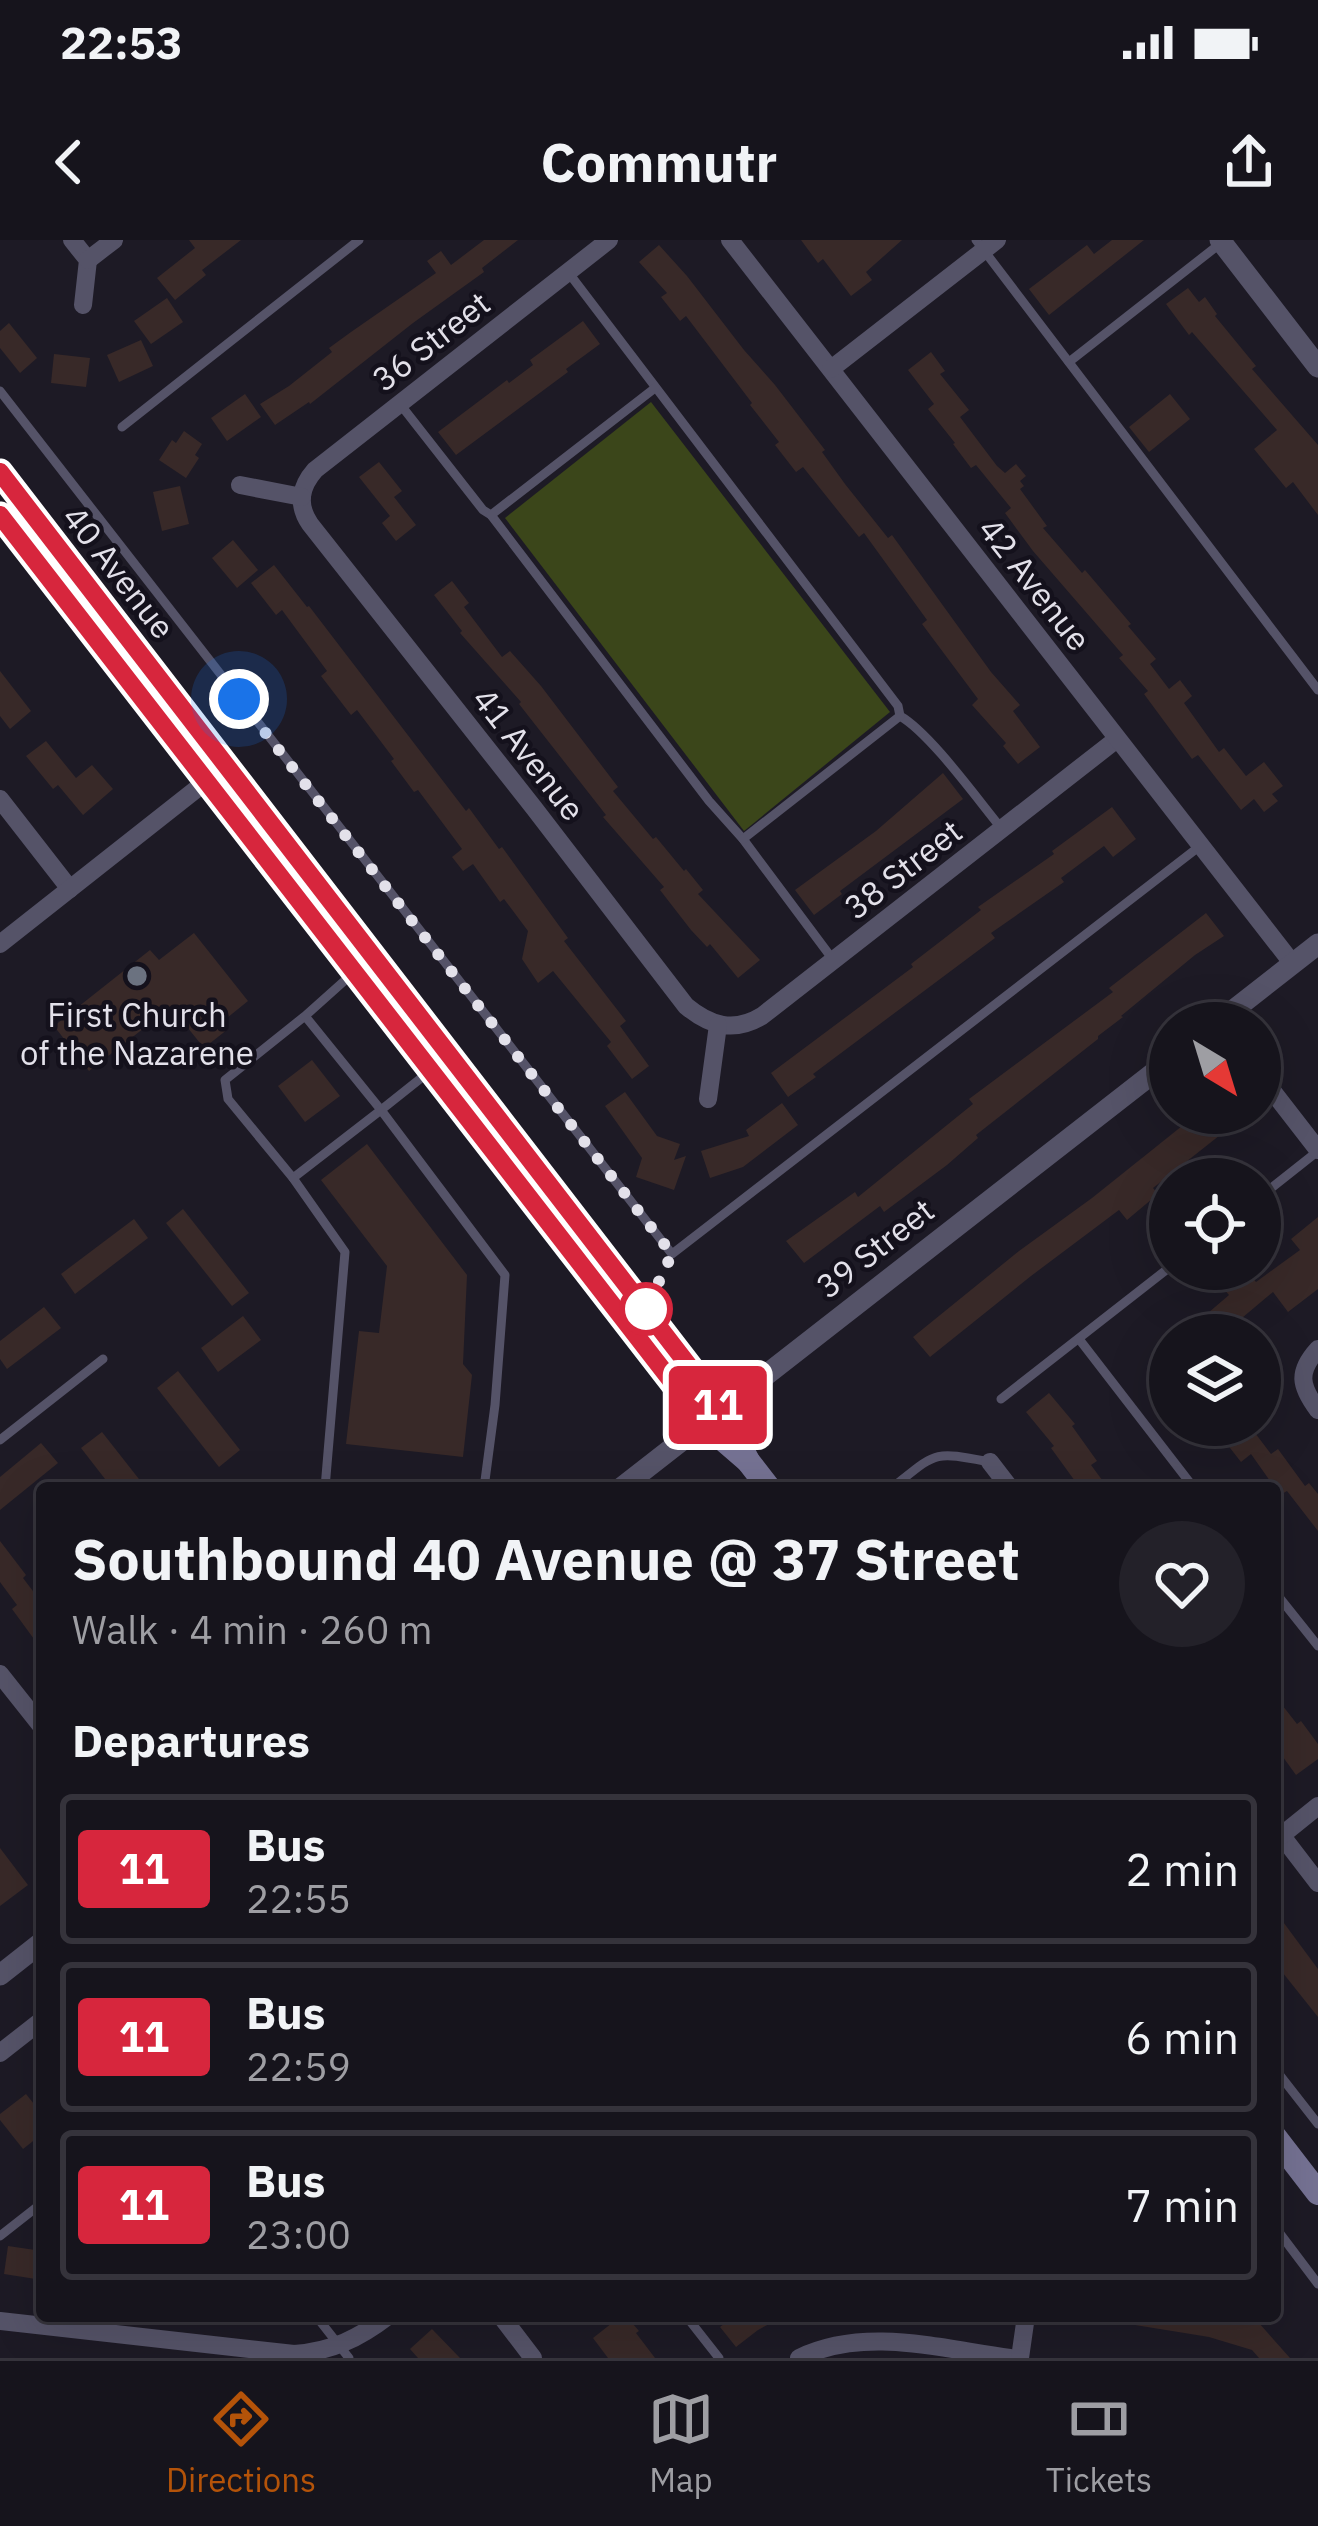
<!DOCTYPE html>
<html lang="en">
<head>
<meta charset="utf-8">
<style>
	body { margin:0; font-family:"IBM Plex Sans",sans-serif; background:#232129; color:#f1f3f6; height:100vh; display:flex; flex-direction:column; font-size:45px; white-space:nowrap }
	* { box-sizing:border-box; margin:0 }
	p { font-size:39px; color:#9e9ea3 }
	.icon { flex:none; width:66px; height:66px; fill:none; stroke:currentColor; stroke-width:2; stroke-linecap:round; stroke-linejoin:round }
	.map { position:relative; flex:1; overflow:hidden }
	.drawer { position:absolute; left:36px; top:1242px; width:1245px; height:840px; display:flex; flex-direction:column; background:#16141c; border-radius:12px; box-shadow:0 12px 48px #0002,0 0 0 3px #35333b }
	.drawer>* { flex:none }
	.badge { padding:0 24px; border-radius:9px; font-size:42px; line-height:78px }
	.needle { width:78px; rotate:142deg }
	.fabs { position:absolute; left:1149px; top:762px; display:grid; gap:24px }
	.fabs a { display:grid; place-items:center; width:132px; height:132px; border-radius:50%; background:#16141c; box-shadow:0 12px 48px #0002,0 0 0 3px #35333b; font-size:60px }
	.you { position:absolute; width:60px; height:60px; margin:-30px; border:9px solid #fff; border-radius:50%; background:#1a73e8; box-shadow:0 0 0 18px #1a73e833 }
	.map>.badge { position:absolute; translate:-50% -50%; box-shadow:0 0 0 6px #fff }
	h2 { padding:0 36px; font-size:45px; line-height:108px }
	.round { display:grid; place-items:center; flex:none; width:126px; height:126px; border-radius:63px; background:#232129 }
	.summary { display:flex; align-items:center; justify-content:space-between; height:204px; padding:0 36px }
	h1 { font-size:57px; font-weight:800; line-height:90px }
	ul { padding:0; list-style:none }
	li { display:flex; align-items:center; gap:36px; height:150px; margin:0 24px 18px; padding:0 12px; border:6px solid #35333b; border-radius:12px }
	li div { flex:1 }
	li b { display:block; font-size:45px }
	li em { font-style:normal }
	li .badge { min-width:132px; font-weight:700; text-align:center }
	.status { display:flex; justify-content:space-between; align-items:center; height:84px; padding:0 60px; background:#16141c; direction:ltr }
	.status svg { height:33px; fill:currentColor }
	header { display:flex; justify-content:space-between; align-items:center; height:156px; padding:0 36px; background:#16141c; font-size:54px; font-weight:800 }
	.dock { display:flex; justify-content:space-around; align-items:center; height:168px; border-top:3px solid #35333b; background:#16141c; font-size:33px; color:#9e9ea3 }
	.dock a { display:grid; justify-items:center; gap:6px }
	.dock .active { color:#b45309 }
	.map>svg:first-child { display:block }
	.green { fill:#3b461a }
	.building { fill:#382928 }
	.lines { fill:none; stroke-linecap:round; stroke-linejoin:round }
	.service { stroke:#555368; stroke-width:9 }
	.minor { stroke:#555368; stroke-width:18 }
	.tertiary { stroke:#555368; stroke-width:21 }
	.secondary { stroke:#757293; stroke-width:24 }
	.line-casing { stroke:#fff; stroke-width:27 }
	.line { stroke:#d7263d; stroke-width:18 }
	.walk { stroke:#e3e1ea; stroke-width:12; stroke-dasharray:0 21.6 }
	.worship-dot { fill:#6b7280; stroke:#14111c; stroke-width:4.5 }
	.stop-dot { fill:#fff; stroke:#d7263d; stroke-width:6 }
	.labels { text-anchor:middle; stroke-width:9; stroke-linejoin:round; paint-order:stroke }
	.street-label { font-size:33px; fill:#e3e1ea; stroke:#14111c }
	.poi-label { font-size:33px; fill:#e3e1ea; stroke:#14111c }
</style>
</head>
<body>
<div class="status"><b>22:53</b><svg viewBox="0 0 49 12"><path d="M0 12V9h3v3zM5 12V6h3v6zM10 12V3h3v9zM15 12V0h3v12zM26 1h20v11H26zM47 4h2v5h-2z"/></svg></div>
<header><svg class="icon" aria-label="back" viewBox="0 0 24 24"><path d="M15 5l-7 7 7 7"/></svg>Commutr<svg class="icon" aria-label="share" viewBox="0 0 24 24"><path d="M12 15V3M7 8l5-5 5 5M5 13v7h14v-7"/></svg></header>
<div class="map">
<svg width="1318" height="2118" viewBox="0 0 1318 2118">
	<rect width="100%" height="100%" fill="#1d1a25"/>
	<!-- green -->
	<path class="green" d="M651,162l239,310 -146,119 -239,-313z"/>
	<!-- building -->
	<g class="building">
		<path d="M189,0h52l-39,30 4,5 -31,25 -18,-22 38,-30z"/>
		<path d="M484,0h34l-36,28 2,4 -71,51 -103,81 -1,-2 -34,23 -15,-21 29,-18 43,-34 -3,-4 22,-16 85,-59 -9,-12 14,-10 10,14z"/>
		<path d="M801,0h101l-36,32 6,8 -21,16 -28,-37 -5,4z"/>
		<path d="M1112,0h32l-95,75 -20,-26 58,-44 7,9z"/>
		<path d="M659,5l28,31 57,74 31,35 50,65 -3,2 23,32 43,54 4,-3 99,137 29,33 -7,6 27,36 -22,17 -15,-18 3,-3 -34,-38 6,-6 -56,-75 5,-4 -63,-87 -5,4 -56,-70 -7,5 -21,-27 4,-3 -29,-37 2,-2 -66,-87 -6,5 -19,-24 6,-4 -28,-31z"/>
		<path d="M1188,48l11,14 6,-5 12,17 -2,2 41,50 -4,3 66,76v70l-25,-33 -7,6 -32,-39 23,-19 -85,-98 -3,3 -23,-31z"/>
		<path d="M167,58l16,24 -32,22 -17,-23z"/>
		<path d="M583,81l17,23 -34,25 2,3 -112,83 -18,-23 69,-52 2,3 24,-18 -3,-5z"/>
		<path d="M9,83l28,35 -17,15 -20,-25v-17z"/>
		<path d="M141,100l12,26 -34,16 -12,-27z"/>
		<path d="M931,112l14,19 -5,3 29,36 -9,7 37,49 8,7 11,-9 10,12 -6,5 4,5 -4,3 27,37 -4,2 39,45 3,-3 46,54 -3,2 28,33 -6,5 19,25 11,-9 12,16 -8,7 35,49 5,-4 22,28 18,-14 19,24 -11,8 6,7 -14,11 -10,-13 -13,11 -43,-55 -6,4 -48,-65 4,-3 -29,-33 4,-3 -90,-104 -28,-38 6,-5 -35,-43 -5,3 -18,-24 2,-1 -27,-34 6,-5 -26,-34z"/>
		<path d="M54,114l36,4 -4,29 -35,-4z"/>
		<path d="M245,154l16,23 -34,24 -16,-23z"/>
		<path d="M1170,154l20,25 -41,33 -20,-25z"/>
		<path d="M184,191l18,13 -7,11 4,3 -13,20 -27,-18 13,-20 4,3z"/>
		<path d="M379,222l23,29 -8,6 22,28 -20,16 -14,-18 8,-7 -31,-39z"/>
		<path d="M180,246l9,38 -27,7 -9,-39z"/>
		<path d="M233,300l25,30 -21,18 -25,-30z"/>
		<path d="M274,325l33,42 2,-1 157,205 3,-3 30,41 3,-2 66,91 -4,3 62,80 -6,5 29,40 -17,13 -25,-33 4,-4 -58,-71 -15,12 -16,-24 6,-28 -24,-32 -4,3 -27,-38 -10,7 -11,-14 10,-8 -44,-59 -4,2 -23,-31 3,-2 -37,-49 -6,5 -30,-39 6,-5 -45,-61 -6,5 -25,-32z"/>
		<path d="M452,341l17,22 -5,4 38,50 8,-6 31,35 77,101 -5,4 40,48 3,-2 28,34 2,-2 17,21 -5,4 62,66 -22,18 -28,-34 -3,3 -16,-17 -31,-40 4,-3 -61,-70 3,-2 -87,-111 2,-2 -61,-69 2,-2 -28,-36z"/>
		<path d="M0,431l31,40 -21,18 -10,-13z"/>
		<path d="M46,501l30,37 16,-13 21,24 -30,26 -25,-30 -5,4 -27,-33z"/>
		<path d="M943,533l20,26 -123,92 2,3 -28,21 -19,-25 81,-59z"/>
		<path d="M1112,567l24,32 -23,18 -9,-11 -43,32 3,4 -73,51 4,5 -182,136 3,3 -28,20 -17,-24 142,-106 -2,-3 70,-54 -3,-3 76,-53 -2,-3z"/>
		<path d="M1206,673l18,23 -29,19 -74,61 2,1 -25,19v3l-122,96 2,3 -31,27 -63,47 -4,-6 -76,57 -18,-22 69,-49 3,5 115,-93 -4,-5 144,-107 -4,-4z"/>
		<path d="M194,693l54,68 -26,21 6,7 -24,19 -33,-41 -82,64 -35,-45 96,-76 9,10z"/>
		<path d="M312,820l28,36 -35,26 -27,-36z"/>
		<path d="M625,852l32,44 23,8 -6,16 12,-4 -12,34 -38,-13 6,-19 -37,-52z"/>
		<path d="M782,863l16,22 -55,42 -33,11 -9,-27 48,-15 -3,-6z"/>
		<path d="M1180,873h68l-95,75 5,6 -31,26 -8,-10 -88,66 -101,81 -17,-20 106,-86 73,-53 95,-76z"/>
		<path d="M367,904l100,131 -4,89 9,11 -9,82 -117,-13 13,-113 20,2 8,-67 -66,-86z"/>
		<path d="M183,969l66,84 -17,13 -66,-83z"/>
		<path d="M1318,977v72l-30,23 -15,-20 -43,36 -4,7h-30l12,-22 21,-18 -7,-8 15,-12 6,7 7,-7 6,7 44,-32 -9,-11z"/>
		<path d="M134,979l14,19 -73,56 -14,-20z"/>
		<path d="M44,1067l17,21 -54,41 -7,-10v-18z"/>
		<path d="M243,1076l18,24 -43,32 -17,-24z"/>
		<path d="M178,1131l62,79 -21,17 -62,-79z"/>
		<path d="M1049,1153l26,31 -3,2 25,35 -6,4 17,23h-28l-29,-40 3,-2 -28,-34z"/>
		<path d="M1212,1185h37l22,29 7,-5 27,37 4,-3 9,11v37l-31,-40 -7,4 -29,-41 -10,8z"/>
		<path d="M102,1192l44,56h-34l-31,-40z"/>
		<path d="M41,1203l17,20 -58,47v-33z"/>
		<path d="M0,1301l26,34 -3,3 19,25v47l-30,-41 5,-4 -17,-23z"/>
		<path d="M1275,1456l22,28 4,-3 17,23v15l-22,16 -21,-29z"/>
		<path d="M0,1608l28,37 -28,21z"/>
		<path d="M1275,1671l43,58v48l-43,-54z"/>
		<path d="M26,1854l16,20v20l-19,15 -23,-29v-6z"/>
		<path d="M8,2006l34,5v29l-38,-6z"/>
		<path d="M621,2076h5l13,15 -3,2 19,25h-47l-15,-20z"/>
		<path d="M734,2076h50l-26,14 -22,17 -16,-20z"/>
		<path d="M1136,2076h101l22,7 31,35h-31l-7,-8 -43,-13 -74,-12z"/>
		<path d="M432,2089l28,29h-42l-8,-9z"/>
	</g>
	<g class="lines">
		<!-- service -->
		<g class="service">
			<path d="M976,0l342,450"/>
			<path d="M568,32l330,434 2,10c30,17 78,84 102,113"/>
			<path d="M1069,122l152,-119"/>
			<path d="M0,151l672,863 528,-408"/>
			<path d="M400,164l83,106 8,5 218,286 34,38 91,122"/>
			<path d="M122,187l237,-187"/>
			<path d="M491,275l164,-127"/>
			<path d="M743,599l157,-123"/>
			<path d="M305,776l-80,64 3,19 65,79 88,-68 -76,-94 47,-42"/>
			<path d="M430,831l-49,39 124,165 -10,130 -11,83"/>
			<path d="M293,938l52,74 -20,236"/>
			<path d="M1260,957l58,-46"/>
			<path d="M1079,1099l115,149"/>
			<path d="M1001,1159l169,-132"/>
			<path d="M0,1200l103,-81"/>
			<path d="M892,1248c46,-37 40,-37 98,-26"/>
			<path d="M1275,1352l43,54"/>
			<path d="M1275,1829l43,55"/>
			<path d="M1275,1987l43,57"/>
			<path d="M0,1996l42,-33"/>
			<path d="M316,2076l33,42"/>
			<path d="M686,2076l33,42"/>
		</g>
		<!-- minor -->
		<g class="minor">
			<path d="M72,0l16,20 -5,45"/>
			<path d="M609,0l-294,230c-15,17 -18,35 -5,54l224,284 152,198c24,20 48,27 76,10l355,-277"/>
			<path d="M730,0l563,724"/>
			<path d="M88,20l26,-20"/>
			<path d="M831,129l166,-129"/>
			<path d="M240,245l62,12"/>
			<path d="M0,559l70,90"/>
			<path d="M0,704l213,-168"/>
			<path d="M1260,835l58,75"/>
			<path d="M708,859l10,-74"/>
			<path d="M1318,1109c-21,23 -18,37 0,61"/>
			<path d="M990,1222l20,26"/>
			<path d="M0,1434l42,53"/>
			<path d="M1275,1587l43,56"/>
			<path d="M1282,1595l36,-29"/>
			<path d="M0,1813l42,-33"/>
			<path d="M501,2076l32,42"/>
			<path d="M0,2081l294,33c38,-3 64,-15 94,-38"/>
			<path d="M799,2118c66,-32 142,-9 211,0"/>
			<path d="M1020,2118l6,-42"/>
		</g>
		<!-- tertiary -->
		<g class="tertiary">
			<path d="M1220,0l98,127"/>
			<path d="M1217,783l101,-79"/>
			<path d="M621,1248l549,-428"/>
			<path d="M0,1735l42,-33"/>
		</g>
		<!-- secondary -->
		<g class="secondary">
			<path d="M0,232l722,937 26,52"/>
			<path d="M0,275l704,908 44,38 21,27"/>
			<path d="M1275,1897l43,56"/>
		</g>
	</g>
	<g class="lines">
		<defs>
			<path id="line" d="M0,232l722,937 -18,14 -704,-908"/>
		</defs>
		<!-- line casing -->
		<use href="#line" class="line-casing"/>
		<!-- line -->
		<use href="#line" class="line"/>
		<!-- walk -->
		<path class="walk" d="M239,459l433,555 -26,55"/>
	</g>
	<!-- markers -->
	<circle class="worship-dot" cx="137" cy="736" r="12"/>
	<circle class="stop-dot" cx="646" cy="1069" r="24"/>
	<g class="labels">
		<!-- street labels -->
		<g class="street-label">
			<text transform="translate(431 101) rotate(-38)" y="12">36 Street</text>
			<text transform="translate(119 332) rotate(52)" y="12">40 Avenue</text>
			<text transform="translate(1035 344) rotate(52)" y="12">42 Avenue</text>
			<text transform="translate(529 514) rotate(52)" y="12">41 Avenue</text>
			<text transform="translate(903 629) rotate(-38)" y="12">38 Street</text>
			<text transform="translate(875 1008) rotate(-38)" y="12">39 Street</text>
		</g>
		<!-- poi labels -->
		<g class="poi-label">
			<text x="137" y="787">First Church<tspan x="137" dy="38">of the Nazarene</tspan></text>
		</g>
	</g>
</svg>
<div class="fabs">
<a><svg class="needle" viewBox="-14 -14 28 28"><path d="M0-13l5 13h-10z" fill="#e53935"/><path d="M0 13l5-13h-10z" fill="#9e9ea3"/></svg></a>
<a><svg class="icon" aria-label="locate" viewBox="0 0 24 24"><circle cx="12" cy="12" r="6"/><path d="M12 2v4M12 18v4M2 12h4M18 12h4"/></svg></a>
<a><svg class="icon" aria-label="layers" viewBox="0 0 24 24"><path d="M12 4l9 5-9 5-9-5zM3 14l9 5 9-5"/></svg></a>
</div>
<div class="you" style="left:239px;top:459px"></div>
<b class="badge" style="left:718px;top:1165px;background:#d7263d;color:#fff">11</b>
<section class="drawer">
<div class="summary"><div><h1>Southbound 40 Avenue @ 37 Street</h1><p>Walk · 4 min · 260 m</p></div><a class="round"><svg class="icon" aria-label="heart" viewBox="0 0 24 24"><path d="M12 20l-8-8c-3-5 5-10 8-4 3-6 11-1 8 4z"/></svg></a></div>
<h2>Departures</h2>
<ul>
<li><span class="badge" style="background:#d7263d;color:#fff">11</span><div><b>Bus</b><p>22:55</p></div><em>2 min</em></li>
<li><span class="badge" style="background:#d7263d;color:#fff">11</span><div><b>Bus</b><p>22:59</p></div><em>6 min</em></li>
<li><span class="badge" style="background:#d7263d;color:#fff">11</span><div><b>Bus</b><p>23:00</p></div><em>7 min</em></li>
</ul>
</section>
</div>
<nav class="dock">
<a class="active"><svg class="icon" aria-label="directions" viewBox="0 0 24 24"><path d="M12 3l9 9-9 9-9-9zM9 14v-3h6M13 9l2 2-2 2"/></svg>Directions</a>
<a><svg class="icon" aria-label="map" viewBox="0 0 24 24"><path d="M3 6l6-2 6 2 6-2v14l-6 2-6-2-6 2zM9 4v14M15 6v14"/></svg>Map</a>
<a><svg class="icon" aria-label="tickets" viewBox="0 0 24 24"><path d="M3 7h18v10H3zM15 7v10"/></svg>Tickets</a>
</nav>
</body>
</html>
